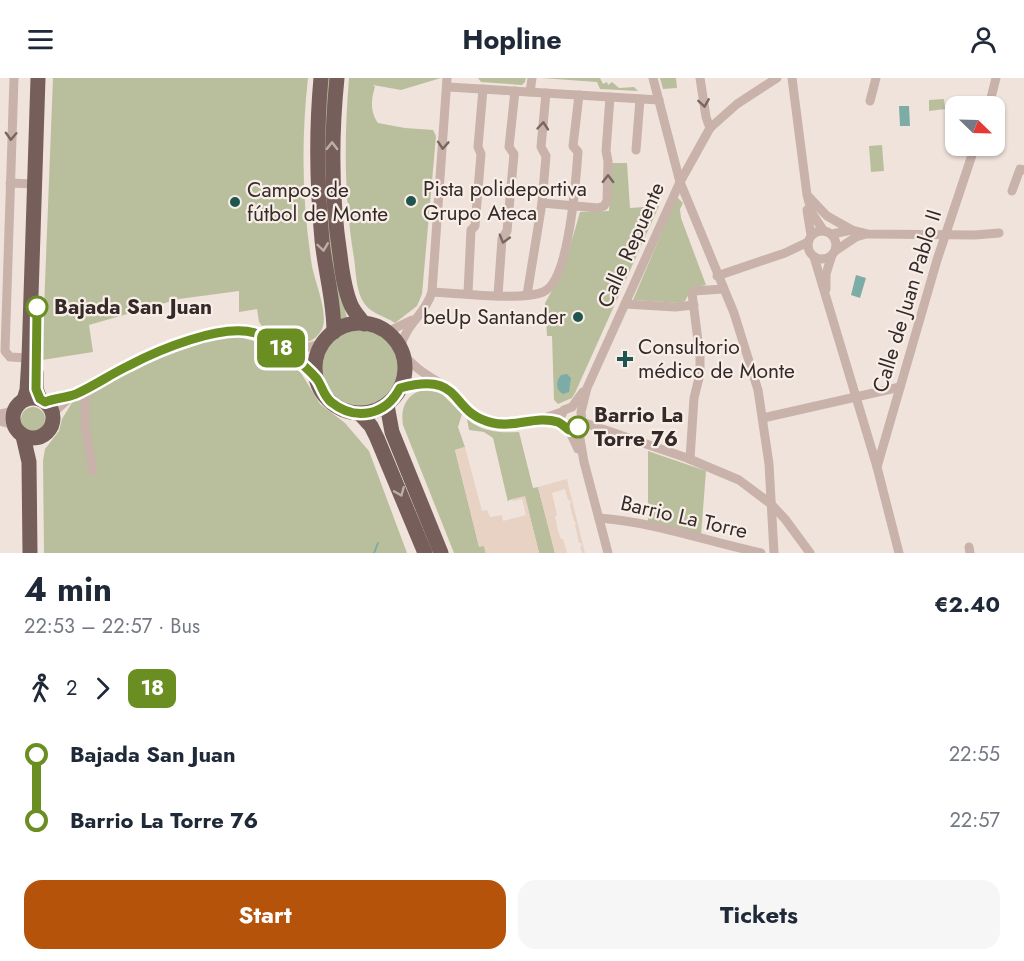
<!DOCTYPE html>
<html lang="en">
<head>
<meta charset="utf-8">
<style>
	body { margin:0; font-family:Jost,sans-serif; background:#f6f6f7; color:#1f2937; height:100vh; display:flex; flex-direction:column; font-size:22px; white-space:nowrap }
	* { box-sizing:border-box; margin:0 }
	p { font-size:20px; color:#747a83 }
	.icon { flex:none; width:33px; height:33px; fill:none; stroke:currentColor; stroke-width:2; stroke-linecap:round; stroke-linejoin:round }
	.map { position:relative; height:475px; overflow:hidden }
	.drawer { display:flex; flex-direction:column; background:#fff; flex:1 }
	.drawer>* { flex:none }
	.badge { padding:0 12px; border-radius:9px; font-size:21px; line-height:39px }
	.needle { width:39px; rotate:113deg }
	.tools { position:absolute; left:945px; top:18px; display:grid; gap:12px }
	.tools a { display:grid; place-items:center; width:60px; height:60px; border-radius:12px; background:#fff; box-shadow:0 2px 4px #0004; font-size:30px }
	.map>.badge { position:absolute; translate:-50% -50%; box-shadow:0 0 0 3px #fff }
	.legs { display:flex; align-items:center; gap:9px; height:66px; padding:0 24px; font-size:20px }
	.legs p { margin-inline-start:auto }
	.summary { display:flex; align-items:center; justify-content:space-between; height:102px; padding:0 24px }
	h1 { font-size:33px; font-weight:700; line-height:45px }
	.cta { display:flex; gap:12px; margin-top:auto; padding:12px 24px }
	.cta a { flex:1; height:69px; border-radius:18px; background:#b45309; color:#fff; font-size:24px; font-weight:700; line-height:69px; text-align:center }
	.cta a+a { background:#f6f6f7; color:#1f2937 }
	ul { padding:0 24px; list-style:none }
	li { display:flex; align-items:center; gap:21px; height:66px; font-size:22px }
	li i { display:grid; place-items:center; width:9px; height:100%; margin:0 8px; background:currentColor }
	li i::after { content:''; width:15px; height:15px; margin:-8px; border:4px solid; border-radius:50%; background:#fff }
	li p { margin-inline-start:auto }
	li:first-child i { background:linear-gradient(#0000 50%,currentColor 0) }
	li:last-child i { background:linear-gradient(currentColor 50%,#0000 0) }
	header { display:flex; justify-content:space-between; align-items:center; height:78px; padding:0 24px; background:#fff; font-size:27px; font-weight:700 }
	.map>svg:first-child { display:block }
	.green { fill:#b9bf9d }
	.plaza { fill:#e7d2c4 }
	.water { fill:#7daca6 }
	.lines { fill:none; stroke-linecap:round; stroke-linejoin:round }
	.stream { stroke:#7daca6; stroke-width:2 }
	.street { stroke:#c8b2a9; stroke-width:9 }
	.primary { stroke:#765f5a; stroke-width:15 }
	.oneway { stroke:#776762 }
	.oneway2 { stroke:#beaea8 }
	.line-1-casing { stroke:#fff; stroke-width:14 }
	.line-1 { stroke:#6b8e23; stroke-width:9 }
	.poi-dot { fill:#20544f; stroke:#f8eee8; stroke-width:2 }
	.stop-1-dot { fill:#fff; stroke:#6b8e23; stroke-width:3 }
	.labels { text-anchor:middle; stroke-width:4.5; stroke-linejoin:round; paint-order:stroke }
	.poi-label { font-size:21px; fill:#352a28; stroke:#f8eee8; text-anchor:start }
	.street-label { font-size:21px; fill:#352a28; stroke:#f8eee8 }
	.stop-label { font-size:21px; font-weight:bold; fill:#352a28; stroke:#f8eee8; text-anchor:start }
</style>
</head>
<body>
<header><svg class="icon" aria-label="menu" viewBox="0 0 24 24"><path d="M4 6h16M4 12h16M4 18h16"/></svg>Hopline<svg class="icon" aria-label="person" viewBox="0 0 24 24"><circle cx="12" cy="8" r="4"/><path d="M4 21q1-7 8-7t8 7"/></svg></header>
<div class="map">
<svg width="1024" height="475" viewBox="0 0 1024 475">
	<rect width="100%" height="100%" fill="#f0e3dc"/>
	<!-- green -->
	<g class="green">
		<path d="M53,0h255c-7,63 -6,125 4,188 3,16 17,49 10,63 -14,27 -43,7 -60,-3l-3,-4 -2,-13 -18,3v-21l-60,8 -90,26 4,27 -51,8z"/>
		<path d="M327,0h5l11,224 4,16 -6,1 -11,-64 -8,-114z"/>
		<path d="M349,0h92l-40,12 -28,-5 2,2c-4,12 -5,25 3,36l27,5 28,2 3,6 -14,158 -5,12 -22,17c-10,-7 -24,-9 -31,-20 -8,-11 -8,-31 -10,-45 -10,-60 -10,-119 -5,-180z"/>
		<path d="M478,0h48l-1,4 -3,3 -41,-3z"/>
		<path d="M541,0h59l3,6 4,-2 1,3 4,-3 7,6 15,-1 4,4 -38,-2 -3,-7z"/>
		<path d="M660,0h16l1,10 -14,1z"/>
		<path d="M944,21l1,10 -16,2v-11z"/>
		<path d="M882,67l2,26 -13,1 -2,-26z"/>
		<path d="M612,85h15l3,45 29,-2 -84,187 -3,5 -14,6 -4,-4 -2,-64h-5l-2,-33 18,-32 17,-59 29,-1z"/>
		<path d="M677,119l6,6 -3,6 1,9 25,67 -14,3 -7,13 -4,2 -48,-3z"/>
		<circle cx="360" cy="290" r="38"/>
		<path d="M239,259l26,7 22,16 14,13 19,31 25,19 24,28 38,102h-363l-1,-92 2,-12 14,-18 3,-12 11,-18 79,-41 65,-22z"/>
		<path d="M427,311l15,5 20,20 -4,13 7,20 -10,3 24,96h5l2,7h-32l-51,-128c-3,-19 5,-33 24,-36z"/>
		<circle cx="33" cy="341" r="12"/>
		<path d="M467,341c15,13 33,14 52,13l14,56 5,-1 17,66h-16l-14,-56 -16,3 -1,2 -15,-64 -9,-6 -15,-2z"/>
		<path d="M648,373l58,20 -5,64 -53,-14z"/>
	</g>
	<!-- plaza -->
	<g class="plaza">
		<path d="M465,369l17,64 5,-1 3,7 12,-2 1,6 23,-6 -4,-16 -9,2 -1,-2 13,-3 14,57h-53l-2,-7 -5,1 -24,-97z"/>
		<path d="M567,401l1,5 17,69h-3l-2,-6 2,-1 -1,-3h-2l-4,-18 1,-2 -2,-2 -4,-15 1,-5 -3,-1 -3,-11 -13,4 5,22 -2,1 3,15 3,8h2l4,14h-12l-17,-66z"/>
	</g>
	<!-- water -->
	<g class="water">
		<path d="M899,28h10l1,20h-10z"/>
		<path d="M856,197l10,3 -6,20 -9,-3z"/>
		<path d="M567,296l4,4 -2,14 -6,2c-8,-4 -7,-13 -2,-19z"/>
	</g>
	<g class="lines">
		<!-- stream -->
		<path class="stream" d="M374,475l4,-10"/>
		<!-- street -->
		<g class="street">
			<path d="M14,0l-9,273 5,6 19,1"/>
			<path d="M653,0l27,104 54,131 24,77 11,74 5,89"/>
			<path d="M700,0l6,39 4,11"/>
			<path d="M792,0l15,117 5,18 11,17"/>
			<path d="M448,9l211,13"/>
			<path d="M530,14l2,-14"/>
			<path d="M870,23l6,-23"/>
			<path d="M989,28l7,-28"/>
			<path d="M636,72l4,-51"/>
			<path d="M10,105l24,1"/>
			<path d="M1012,113l8,-22 4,1"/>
			<path d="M809,119l18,19 25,14"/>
			<path d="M542,125l56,5 6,-2 3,-5 1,-40 -2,-10 4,-54"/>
			<path d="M807,132l4,25"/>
			<circle cx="822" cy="167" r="14"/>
			<path d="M832,156l20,-4 16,4 107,1 24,-2"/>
			<path d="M835,173l21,-14 10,-3"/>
			<path d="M814,179l63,210 22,86"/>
			<path d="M717,198l68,-23 23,-11"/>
			<path d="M826,211v-15l6,-19"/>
			<path d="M432,214c25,1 90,9 111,0 26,-10 33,-113 35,-140l-5,-6 6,-51"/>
			<path d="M468,215l3,-63 4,-4 6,-72 -3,-7 5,-58"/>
			<path d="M498,217l4,-56 5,-8 7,-77 -5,-7 6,-56"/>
			<path d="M527,217l15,-92 4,-47 -5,-9 5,-54"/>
			<path d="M625,226l50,3 19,-2"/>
			<path d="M387,254l25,-12"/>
			<path d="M280,268l22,3 21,-6"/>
			<path d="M400,270c7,-26 25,-33 32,-56l15,-214"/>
			<path d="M402,275c16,19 28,23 48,37 9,6 14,17 22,24 26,19 63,8 90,-2"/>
			<path d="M400,310l20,-6 16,2"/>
			<path d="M85,311v38l8,44"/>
			<path d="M45,324l26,-7"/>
			<path d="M0,336l14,-3"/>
			<path d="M52,336c7,-6 13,-13 21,-18 8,-6 19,-10 28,-15 37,-20 114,-62 155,-48 22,7 45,31 62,47"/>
			<path d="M763,340l137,-31"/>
			<path d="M0,343l14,4"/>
			<path d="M582,344l105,36 52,22 32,24 14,15 25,34"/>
			<path d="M578,371l-9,-19 -5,-3 -4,-9 4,-8 8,-3 11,-15"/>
			<path d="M690,381l4,-61 6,-24v-17l-8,-64 2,-2 29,-2"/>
			<path d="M877,389l60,-207 38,-114"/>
			<path d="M599,440c55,4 107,23 162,35"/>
			<path d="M969,469l1,6"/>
			<path d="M608,475l-24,-91 -6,-35 4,-5 -1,-10 6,-24 93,-206 30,-54 27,-24 40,-26"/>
		</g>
		<!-- primary -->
		<g class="primary">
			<path d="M321,0c-5,54 -4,108 1,162 3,31 12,60 12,92"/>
			<path d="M337,0c-6,59 -6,118 3,177 2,16 4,34 11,50 3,7 9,13 13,19"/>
			<circle cx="360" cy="290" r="45"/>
			<path d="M36,294v17l4,10"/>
			<circle cx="33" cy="340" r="20"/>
			<path d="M24,322l3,-10 2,-32 9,-280"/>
			<path d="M387,327l5,27 49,121"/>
			<path d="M360,336l11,12 6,12 48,115"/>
			<path d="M23,358l6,26 1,91"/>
		</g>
	</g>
	<!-- one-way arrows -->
	<defs><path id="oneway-chevron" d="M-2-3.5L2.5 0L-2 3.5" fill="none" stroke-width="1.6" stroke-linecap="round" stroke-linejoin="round" transform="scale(1.5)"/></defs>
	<g class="oneway">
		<use href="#oneway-chevron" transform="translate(704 25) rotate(81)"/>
		<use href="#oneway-chevron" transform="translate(543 48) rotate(-85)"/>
		<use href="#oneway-chevron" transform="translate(11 58) rotate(92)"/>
		<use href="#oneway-chevron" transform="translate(443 67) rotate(94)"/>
		<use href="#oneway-chevron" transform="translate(608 101) rotate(-89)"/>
		<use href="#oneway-chevron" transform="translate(504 161) rotate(106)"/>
	</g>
	<g class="oneway2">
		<use href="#oneway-chevron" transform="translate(332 68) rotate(-89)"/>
		<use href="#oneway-chevron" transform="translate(323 169) rotate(82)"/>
		<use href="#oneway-chevron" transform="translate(400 414) rotate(68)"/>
	</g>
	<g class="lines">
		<defs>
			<path id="line-1" d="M37,229l-1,82 4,10 5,3c10,-4 21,-4 31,-8 18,-8 35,-20 52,-28 30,-16 94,-43 127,-33 17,5 50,32 62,46 5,7 6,16 14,23 25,20 55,13 69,-14 66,-18 47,25 93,35 22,5 44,-8 65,-1 4,2 7,5 11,8l9,-3"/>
		</defs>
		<!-- line-1 casing -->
		<use href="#line-1" class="line-1-casing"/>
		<!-- line-1 -->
		<use href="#line-1" class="line-1"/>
	</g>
	<!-- markers -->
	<g class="poi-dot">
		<circle cx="411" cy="123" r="6"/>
		<circle cx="235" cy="124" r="6"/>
		<circle cx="578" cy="239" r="6"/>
		<path d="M622 272h6v6h6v6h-6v6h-6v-6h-6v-6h6z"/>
	</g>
	<g class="stop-1-dot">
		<circle cx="37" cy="229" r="10"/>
		<circle cx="578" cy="349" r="10"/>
	</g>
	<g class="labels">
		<!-- poi labels -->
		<g class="poi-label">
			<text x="423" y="118">Pista polideportiva<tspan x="423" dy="24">Grupo Ateca</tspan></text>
			<text x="247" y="119">Campos de<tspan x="247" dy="24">fútbol de Monte</tspan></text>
			<text x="566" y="246" text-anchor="end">beUp Santander</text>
			<text x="638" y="276">Consultorio<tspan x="638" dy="24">médico de Monte</tspan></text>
		</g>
		<!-- street labels -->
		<g class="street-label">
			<text transform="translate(631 167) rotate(-66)" y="7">Calle Repuente</text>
			<text transform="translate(907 223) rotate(-73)" y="7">Calle de Juan Pablo II</text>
			<text transform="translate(684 439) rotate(13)" y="7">Barrio La Torre</text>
		</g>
		<!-- stop labels -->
		<g class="stop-label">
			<text x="54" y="236">Bajada San Juan</text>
			<text x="594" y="344">Barrio La<tspan x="594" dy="24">Torre 76</tspan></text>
		</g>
	</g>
</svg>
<div class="tools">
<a><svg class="needle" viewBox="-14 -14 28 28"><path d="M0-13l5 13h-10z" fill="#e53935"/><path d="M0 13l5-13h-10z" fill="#747a83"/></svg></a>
</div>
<b class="badge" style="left:281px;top:270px;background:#6b8e23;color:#fff">18</b>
</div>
<section class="drawer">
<div class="summary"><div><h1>4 min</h1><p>22:53 – 22:57 · Bus</p></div><b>€2.40</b></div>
<div class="legs"><svg class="icon" aria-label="walk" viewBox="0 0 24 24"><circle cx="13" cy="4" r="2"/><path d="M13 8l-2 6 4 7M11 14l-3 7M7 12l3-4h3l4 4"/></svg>2<svg class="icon" aria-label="forward" viewBox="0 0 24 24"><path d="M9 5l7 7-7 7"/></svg><b class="badge" style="background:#6b8e23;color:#fff">18</b></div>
<ul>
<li><i style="color:#6b8e23"></i><b>Bajada San Juan</b><p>22:55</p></li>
<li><i style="color:#6b8e23"></i><b>Barrio La Torre 76</b><p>22:57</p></li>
</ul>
<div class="cta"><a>Start</a><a>Tickets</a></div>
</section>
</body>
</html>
